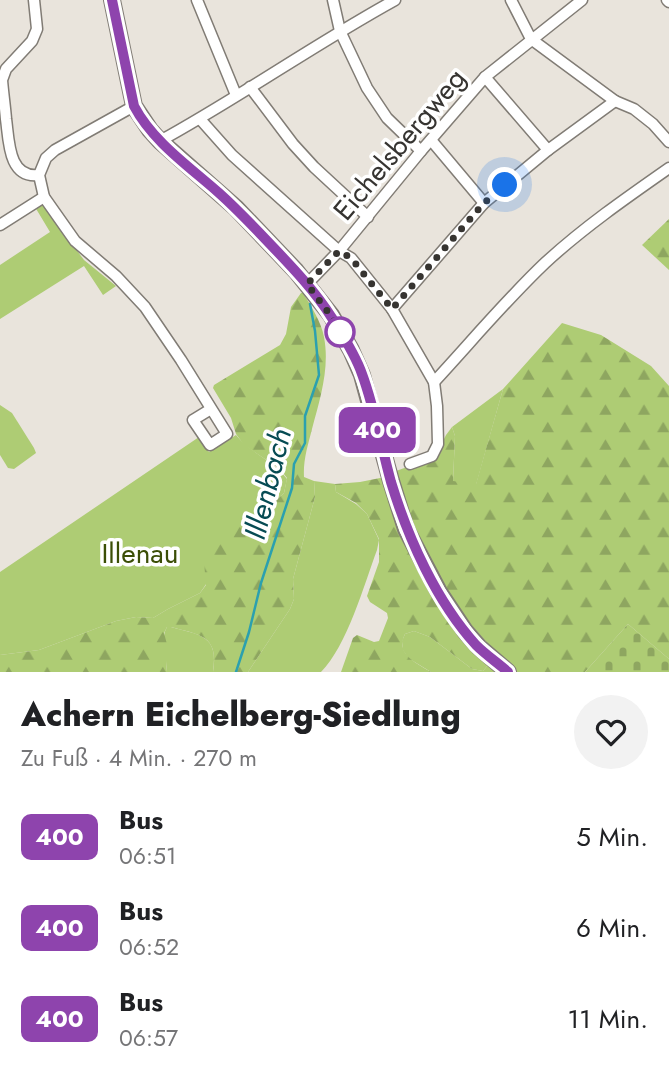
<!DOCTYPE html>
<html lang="de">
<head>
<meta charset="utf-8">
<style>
	body { margin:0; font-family:Jost,sans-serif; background:#f2f2f2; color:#202124; height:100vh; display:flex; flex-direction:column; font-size:26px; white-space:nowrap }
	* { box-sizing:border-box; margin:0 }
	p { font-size:23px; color:#757577 }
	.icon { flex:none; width:38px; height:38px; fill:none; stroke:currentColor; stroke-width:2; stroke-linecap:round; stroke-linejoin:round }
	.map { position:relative; height:672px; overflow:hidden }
	.panel { display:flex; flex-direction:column; background:#fff; flex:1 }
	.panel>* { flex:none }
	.badge { padding:0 14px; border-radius:10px; font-size:24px; line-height:46px }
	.you { position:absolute; width:35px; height:35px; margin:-18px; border:5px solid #fff; border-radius:50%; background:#1a73e8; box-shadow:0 0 0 10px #1a73e833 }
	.map>.badge { position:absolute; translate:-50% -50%; box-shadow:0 0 0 4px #fff }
	.round { display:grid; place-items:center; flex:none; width:74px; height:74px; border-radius:37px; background:#f2f2f2 }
	.head { display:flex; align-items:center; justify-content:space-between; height:119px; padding:0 21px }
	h1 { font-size:33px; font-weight:800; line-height:52px }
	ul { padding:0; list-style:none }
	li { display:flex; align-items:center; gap:21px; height:91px; padding:0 21px }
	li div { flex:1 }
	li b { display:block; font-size:26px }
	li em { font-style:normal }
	li .badge { min-width:77px; font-weight:700; text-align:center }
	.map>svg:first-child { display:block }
	.green { fill:#aecc74 }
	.forest { fill:url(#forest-firs) }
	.cemetery { fill:url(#cemetery-stones) }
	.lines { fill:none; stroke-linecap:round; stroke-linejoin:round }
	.stream { stroke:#2ba0af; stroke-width:2.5 }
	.street-casing { stroke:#817c75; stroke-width:13 }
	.secondary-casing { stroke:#817c75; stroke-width:18 }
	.street { stroke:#fff; stroke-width:10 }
	.secondary { stroke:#fff; stroke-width:14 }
	.line-casing { stroke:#fff; stroke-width:16 }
	.line { stroke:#8e44ad; stroke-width:10 }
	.walk { stroke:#363431; stroke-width:7; stroke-dasharray:0 12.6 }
	.stop-dot { fill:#fff; stroke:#8e44ad; stroke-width:3.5 }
	.labels { text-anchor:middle; stroke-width:7; stroke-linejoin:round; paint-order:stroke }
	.street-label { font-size:28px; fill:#363431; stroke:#fff }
	.park-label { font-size:28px; fill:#3b4e06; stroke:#fff }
	.water-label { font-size:30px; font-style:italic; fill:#064b53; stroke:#fff }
</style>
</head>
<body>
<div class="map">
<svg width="669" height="672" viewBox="0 0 669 672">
	<defs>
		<pattern id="forest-firs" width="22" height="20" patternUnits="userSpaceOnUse" patternTransform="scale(1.75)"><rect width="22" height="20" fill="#aecc74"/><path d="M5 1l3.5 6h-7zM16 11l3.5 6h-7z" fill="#8ea660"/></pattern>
		<pattern id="cemetery-stones" width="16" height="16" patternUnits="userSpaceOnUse" patternTransform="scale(1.75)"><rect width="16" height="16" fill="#aecc74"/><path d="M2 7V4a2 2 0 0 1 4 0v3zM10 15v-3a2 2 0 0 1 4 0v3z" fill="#8ea660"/></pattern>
	</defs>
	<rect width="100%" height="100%" fill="#e9e4dc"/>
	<!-- green -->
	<g class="green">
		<path d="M42,204l42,56 32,26 -13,9 -19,-29 -84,53v-54l50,-33 -15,-25z"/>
		<path d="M503,389l-27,96 -23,-3 2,-46 -3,-9z"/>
		<path d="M0,405l12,8 22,35 2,5 -22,16 -6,-1 -8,-13z"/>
		<path d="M236,435c14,18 37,25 51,44l-3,14 -13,12 -16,8 -55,80 -32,16 -15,9 -17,-1 -20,4 -77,29 -39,5v-83l199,-135 10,15z"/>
		<path d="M314,481l21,3 1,8 20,12 11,10 12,26 -2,10c-13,35 -30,96 -56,122h-73l42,-63 4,-10 -1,-20 22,-82z"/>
		<path d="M167,627h4c29,8 48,8 42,45h-47c3,-14 -7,-32 1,-45z"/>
		<path d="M414,631l16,6 42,32 11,2 5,-6 8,7h-65l-23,-14 -5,-8 -1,-9 3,-7z"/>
	</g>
	<!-- forest -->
	<g class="forest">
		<path d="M669,219v51l-27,-25z"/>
		<path d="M301,293h2c8,13 18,28 21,44 6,31 -4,62 -12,92 -4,16 -9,31 -8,48l10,4 1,16 -22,82 1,20 -4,10 -42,63h-35c6,-37 -13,-37 -42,-45h-4l-3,6 4,15 -2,24h-166v-17l39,-5 77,-29 20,-4 17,1 15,-9 32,-16 6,-8 -3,-35 6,-6 46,-31 16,-8 13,-12 3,-15 -7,-9 -36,-24 -8,-11 -5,-16 -18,-30 1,-3 66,-40 6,-11 5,-27z"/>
		<path d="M562,323l39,12 50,31 18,20v273l-41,-35 -43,48h-68l-19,-17 -50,-56 -34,-65 -11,-31 -7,-32 39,-14 11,-22 6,-8 3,9 -2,45 23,3 27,-95z"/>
		<path d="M385,477c15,48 30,98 60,139 13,17 29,33 43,49l-5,6 -11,-2 -42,-32 -16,-6 -9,3c-10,20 11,29 26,38h-90l12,-34 4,-3 17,7 5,-1 9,-23 -1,-5 -17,-11 -3,-6 12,-34v-23l-12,-25 -11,-11 -20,-11 -1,-8 25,-2z"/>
	</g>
	<!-- cemetery -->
	<path class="cemetery" d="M628,624l41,35v13h-84z"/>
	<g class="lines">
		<!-- stream -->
		<path class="stream" d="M236,672l13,-40 12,-49 31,-95 2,-24 11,-21v-27l14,-41 -4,-44 -5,-27"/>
		<defs>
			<g id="street">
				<path d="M34,0l3,29 -5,12 -26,28 -4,11c1,13 3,26 4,39 3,21 2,60 33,56"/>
				<path d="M197,0l39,95"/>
				<path d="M333,0l7,31 27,57 20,30 34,33"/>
				<path d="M511,0l20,39 84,62 19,8 19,15 16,18"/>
				<path d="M667,0l2,2"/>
				<path d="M485,77l63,73"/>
				<path d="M250,87l43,57 21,23 54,50"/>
				<path d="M134,106l-79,44 -9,8 -7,17 5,22 31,44 41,35 29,31 36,53 46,74 -17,11 -17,-25 18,-11"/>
				<path d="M200,119l32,36 107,96 12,7 41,51 42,73 3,24 1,38 -6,12 -22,8"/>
				<path d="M431,140l53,63"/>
				<path d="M160,141c80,-44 155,-97 235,-141"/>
				<path d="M0,225l44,-28"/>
				<path d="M307,284l32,-33 82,-100 64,-74 97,-77"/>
				<path d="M392,309l92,-106 64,-53 67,-49"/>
				<path d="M434,382c37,-40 72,-82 111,-119 38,-35 81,-65 124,-95"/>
			</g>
			<path id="secondary" d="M112,0l22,106 16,24 10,11 76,67 60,63 35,44 20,35 11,25 29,106 15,48 33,63 26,39 14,16 29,25"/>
		</defs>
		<!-- street casing -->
		<use href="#street" class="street-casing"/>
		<!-- secondary casing -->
		<use href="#secondary" class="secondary-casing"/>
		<!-- street -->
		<use href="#street" class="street"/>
		<!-- secondary -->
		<use href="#secondary" class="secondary"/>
	</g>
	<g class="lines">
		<defs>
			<path id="line" d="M112,0l22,106c19,36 56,61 85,87 18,16 35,34 52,52 22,23 44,46 61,73 11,18 23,36 30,56 13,35 19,72 29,108 17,56 45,119 85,163 10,10 22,18 32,27"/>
		</defs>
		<!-- line casing -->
		<use href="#line" class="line-casing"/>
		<!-- line -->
		<use href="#line" class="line"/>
		<!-- walk -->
		<path class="walk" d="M340,332l-9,-16 -24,-32 32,-33 12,7 41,51 92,-106 21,-18"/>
	</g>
	<!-- markers -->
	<circle class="stop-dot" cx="340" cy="332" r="14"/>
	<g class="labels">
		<!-- street labels -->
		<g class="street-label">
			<text transform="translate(399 144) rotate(-50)" y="10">Eichelsbergweg</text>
		</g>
		<!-- park labels -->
		<g class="park-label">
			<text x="140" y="563">Illenau</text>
		</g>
		<!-- water labels -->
		<g class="water-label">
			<text transform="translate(268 484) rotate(-76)" y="10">Illenbach</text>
		</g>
	</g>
</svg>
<div class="you" style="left:505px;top:185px"></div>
<b class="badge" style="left:377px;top:430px;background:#8e44ad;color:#fff">400</b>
</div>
<section class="panel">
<div class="head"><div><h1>Achern Eichelberg-Siedlung</h1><p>Zu Fuß · 4 Min. · 270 m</p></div><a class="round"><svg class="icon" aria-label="heart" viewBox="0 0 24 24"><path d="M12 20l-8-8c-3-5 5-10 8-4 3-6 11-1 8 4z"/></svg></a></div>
<ul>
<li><span class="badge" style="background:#8e44ad;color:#fff">400</span><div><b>Bus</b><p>06:51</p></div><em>5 Min.</em></li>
<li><span class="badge" style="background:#8e44ad;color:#fff">400</span><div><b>Bus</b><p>06:52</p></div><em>6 Min.</em></li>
<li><span class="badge" style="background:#8e44ad;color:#fff">400</span><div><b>Bus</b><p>06:57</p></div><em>11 Min.</em></li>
</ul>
</section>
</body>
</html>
